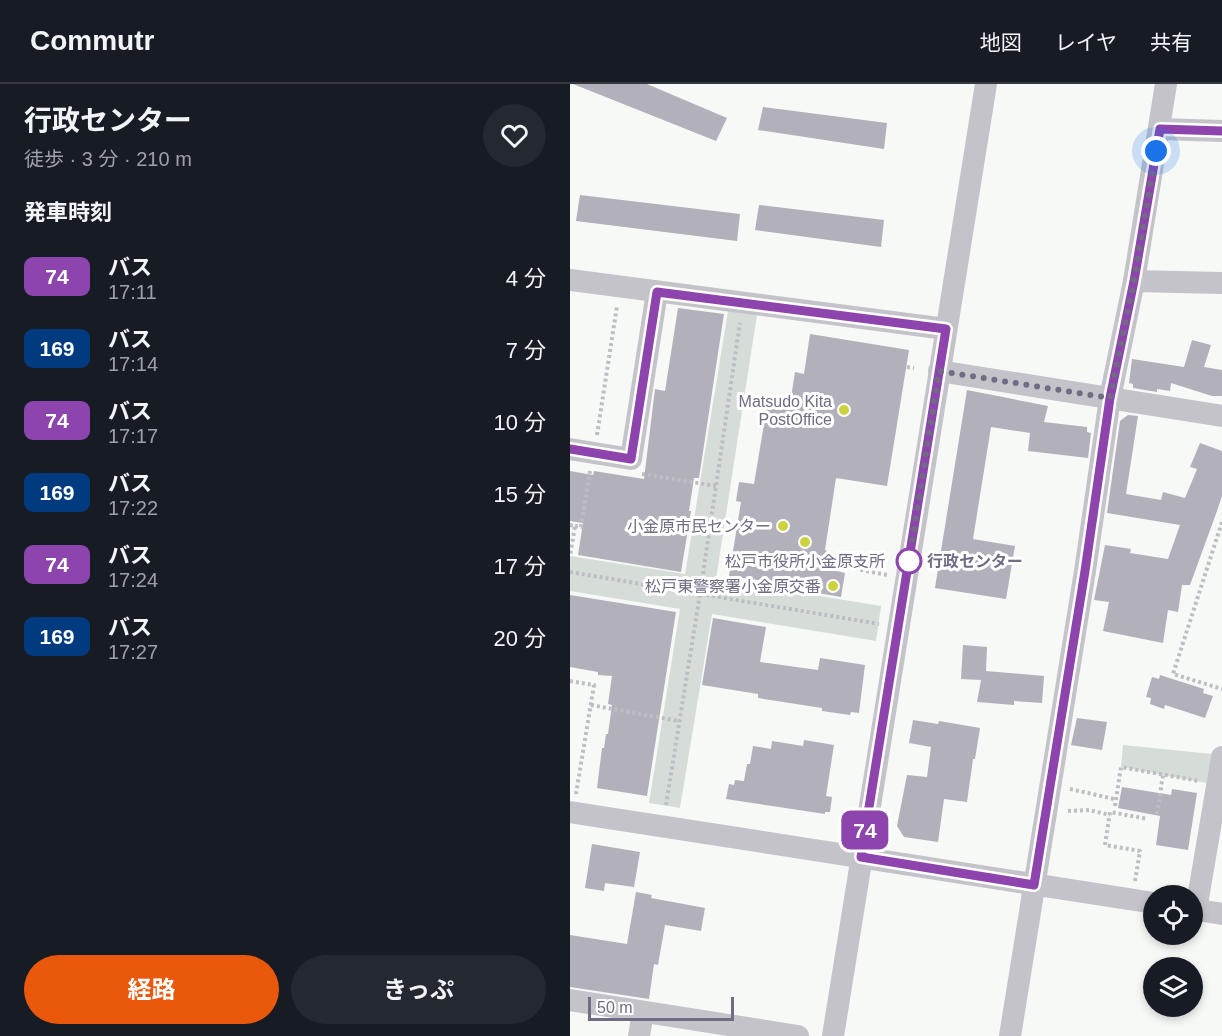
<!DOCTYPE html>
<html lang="ja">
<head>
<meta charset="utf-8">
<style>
	body { margin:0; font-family:Arial,"Noto Sans JP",sans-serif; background:#242831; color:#f1f3f6; height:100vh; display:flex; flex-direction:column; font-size:22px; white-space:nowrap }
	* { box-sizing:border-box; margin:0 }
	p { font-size:20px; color:#9ea1a6 }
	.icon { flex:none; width:33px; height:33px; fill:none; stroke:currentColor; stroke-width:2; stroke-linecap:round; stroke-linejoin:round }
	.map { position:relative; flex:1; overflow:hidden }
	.drawer { display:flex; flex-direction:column; background:#171b24; width:570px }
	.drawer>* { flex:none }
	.badge { padding:0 12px; border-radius:9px; font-size:21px; line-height:39px }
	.tools { position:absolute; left:573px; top:801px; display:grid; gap:12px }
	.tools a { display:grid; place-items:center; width:60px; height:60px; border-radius:50%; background:#171b24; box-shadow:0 3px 9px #0003; font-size:30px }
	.scale { position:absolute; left:18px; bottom:15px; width:146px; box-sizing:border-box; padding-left:6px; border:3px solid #716b84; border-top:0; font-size:16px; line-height:21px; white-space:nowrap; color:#716b84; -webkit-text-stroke:4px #fff; paint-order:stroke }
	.you { position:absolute; width:30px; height:30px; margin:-15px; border:4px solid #fff; border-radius:50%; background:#1a73e8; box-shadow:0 0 0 9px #1a73e833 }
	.map>.badge { position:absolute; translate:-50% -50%; box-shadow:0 0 0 3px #fff }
	h2 { padding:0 24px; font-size:22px; line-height:54px }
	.round { display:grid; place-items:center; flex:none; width:63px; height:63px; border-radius:32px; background:#242831 }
	.summary { display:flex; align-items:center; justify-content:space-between; height:102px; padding:0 24px }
	h1 { font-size:28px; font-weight:700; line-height:45px }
	.primary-button { display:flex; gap:12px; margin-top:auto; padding:12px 24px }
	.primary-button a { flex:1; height:69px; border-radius:36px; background:#ea580c; color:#fff; font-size:24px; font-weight:700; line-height:69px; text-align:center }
	.primary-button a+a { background:#242831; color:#f1f3f6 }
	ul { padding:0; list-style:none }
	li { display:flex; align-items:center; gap:18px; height:72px; padding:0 24px }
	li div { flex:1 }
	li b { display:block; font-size:22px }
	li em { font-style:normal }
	li .badge { min-width:66px; font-weight:700; text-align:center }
	header { display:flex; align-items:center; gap:36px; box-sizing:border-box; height:84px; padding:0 30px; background:#171b24; border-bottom:2px solid #363941 }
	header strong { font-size:28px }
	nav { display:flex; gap:33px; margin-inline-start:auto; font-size:21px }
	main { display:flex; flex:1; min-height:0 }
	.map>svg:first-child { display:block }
	.green { fill:#d6ddd9 }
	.building { fill:#b2b0bb }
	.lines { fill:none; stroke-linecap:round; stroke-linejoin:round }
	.path { stroke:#bebdc2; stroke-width:4; stroke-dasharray:3 3; stroke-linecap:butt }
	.minor { stroke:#c5c3ca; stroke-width:22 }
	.line-casing { stroke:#fff; stroke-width:14 }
	.line { stroke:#8e44ad; stroke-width:9 }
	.walk { stroke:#716b84; stroke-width:6; stroke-dasharray:0 10.8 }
	.poi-dot { fill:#ccd23d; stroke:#fff; stroke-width:2 }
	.stop-dot { fill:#fff; stroke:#8e44ad; stroke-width:3 }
	.labels { text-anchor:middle; stroke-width:6; stroke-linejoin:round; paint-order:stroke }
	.poi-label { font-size:16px; fill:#716b84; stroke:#fff; text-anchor:end }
	.stop-label { font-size:16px; font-weight:bold; fill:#716b84; stroke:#fff; text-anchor:start }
</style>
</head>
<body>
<header>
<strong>Commutr</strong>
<nav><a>地図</a><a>レイヤ</a><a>共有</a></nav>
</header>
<main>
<section class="drawer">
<div class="summary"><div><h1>行政センター</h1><p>徒歩 · 3 分 · 210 m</p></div><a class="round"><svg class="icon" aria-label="heart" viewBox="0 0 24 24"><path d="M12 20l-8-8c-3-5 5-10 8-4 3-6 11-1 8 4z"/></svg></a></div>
<h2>発車時刻</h2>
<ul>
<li><span class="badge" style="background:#8e44ad;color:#fff">74</span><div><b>バス</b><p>17:11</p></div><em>4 分</em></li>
<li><span class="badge" style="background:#003b80;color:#fff">169</span><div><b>バス</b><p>17:14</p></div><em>7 分</em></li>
<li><span class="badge" style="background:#8e44ad;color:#fff">74</span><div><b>バス</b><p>17:17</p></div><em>10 分</em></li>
<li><span class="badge" style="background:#003b80;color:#fff">169</span><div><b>バス</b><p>17:22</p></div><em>15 分</em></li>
<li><span class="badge" style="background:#8e44ad;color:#fff">74</span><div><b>バス</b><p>17:24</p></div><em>17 分</em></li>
<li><span class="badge" style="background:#003b80;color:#fff">169</span><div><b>バス</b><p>17:27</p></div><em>20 分</em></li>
</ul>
<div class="primary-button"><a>経路</a><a>きっぷ</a></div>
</section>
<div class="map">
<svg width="652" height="952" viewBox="0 0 652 952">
	<rect width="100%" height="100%" fill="#f7f9f7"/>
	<!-- green -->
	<g class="green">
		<path d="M158,227l29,4 -41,264 165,27 -5,35 -164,-27 -32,194 -31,-5 31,-194 -110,-18v-35l115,18z"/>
		<path d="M553,661l99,10 -5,30 -96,-18z"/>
	</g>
	<!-- building -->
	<g class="building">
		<path d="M3,0h74l80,34 -11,23z"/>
		<path d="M193,23l124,16 -3,26 -126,-19z"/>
		<path d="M10,111l160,19 -3,27 -161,-20z"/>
		<path d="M189,121l125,15 -3,27 -126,-17z"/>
		<path d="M108,224l46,6 -25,164h-5l-5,33h2l-10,61 -103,-17 5,-32 -13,-2v-50l23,4 1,-4 50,8 11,-90 10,2z"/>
		<path d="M240,250l99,16 -22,136 -51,-8 -11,72 2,1 -3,17 21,5 -4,24 -65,-11 1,-3 -48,-7 12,-74 -5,-1 3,-19 15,2 14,-84 22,4 5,-32 9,2z"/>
		<path d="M622,256l19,5 -7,22 18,3v26h-10l-41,-13 -1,8 -13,-2v3l-24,-4v-4l-4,-1 3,-24 52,8z"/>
		<path d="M397,306l81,16 -4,16 43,5v5l4,1 -3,25 -60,-7 2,-18 -39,-6 -18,112 42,7 -9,53 -71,-11z"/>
		<path d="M558,331l10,1 -12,78 35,6 2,-8 22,6 12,-29 -7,-2 10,-24 22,8v45l-5,15 -27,74h-8l-4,27 -10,-2 -5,33 -60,-12 6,-29 -15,-2 11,-55 26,4 -1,4 38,6 12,-34 -73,-12 13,-92z"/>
		<path d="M0,511l106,17 -29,184 -50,-8 5,-40h2l2,-14h2l4,-29 -4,-1 4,-28 -14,-1v-3l-28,-5z"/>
		<path d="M143,534l53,9 -6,35 58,8 2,-12 45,7 -6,48 -8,-1 -1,3 -28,-4v-3l-64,-10v-4l-56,-9z"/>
		<path d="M393,561l24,2 -1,24 58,5 -2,27 -28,-2v4l-37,-3 4,-22 -20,-1z"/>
		<path d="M590,591l44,14 -1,4 10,3 -8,22 -40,-13 -1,4 -14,-5 1,-6 -5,-1 6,-20 7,2z"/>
		<path d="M507,634l30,4 -5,28 -31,-5z"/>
		<path d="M343,636l25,4 1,-3 41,7 -5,31h-2l-6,43 -23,-3 -6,43 -34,-5 -7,-11 10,-51 20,2 4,-30 -22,-4z"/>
		<path d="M234,656l30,5 -8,51 6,1 -2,15h-5v2l-99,-15 3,-15 5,1 1,-5 9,1 3,-17h3l3,-18 18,3 1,-8 31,5z"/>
		<path d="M552,703l49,8 1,-6 25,4 -9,57 -32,-5 4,-29 -42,-8z"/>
		<path d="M22,760l48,8 -6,35 -29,-4 -1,8 -19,-3z"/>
		<path d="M66,808l16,3 -1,3 54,10 -4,23 -36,-6 -7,40 -4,-1 -5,35 -79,-12v-52l57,9z"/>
	</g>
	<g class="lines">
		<!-- path -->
		<g class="path">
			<path d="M337,283l7,1"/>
			<path d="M27,351l20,-129"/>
			<path d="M72,390l74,12"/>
			<path d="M652,438l-49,152 49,15"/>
			<path d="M0,441l5,1 -5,30"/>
			<path d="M5,442l6,1 9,-56"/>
			<path d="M255,479l62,12"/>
			<path d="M0,488l309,52"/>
			<path d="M0,597l24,4 -18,109"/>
			<path d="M21,621l88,16"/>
			<path d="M500,705l44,10"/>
			<path d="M96,721l34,-211 40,-271"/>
			<path d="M545,722l6,-39 78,14"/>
			<path d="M498,727l21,-1 21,5"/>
			<path d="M587,730l6,-39"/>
			<path d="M565,797l5,-30 -35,-6 5,-33 38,7"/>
		</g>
		<!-- minor -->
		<g class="minor">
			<path d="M590,45l62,2"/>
			<path d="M0,196l376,49"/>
			<path d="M564,197l88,2"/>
			<path d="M369,287l283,45"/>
			<path d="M0,365l61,10 26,-167"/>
			<path d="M0,728l584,91"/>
			<path d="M622,825l30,5"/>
			<path d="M626,826l26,-153"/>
			<path d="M0,916l228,36"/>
			<path d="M69,952l4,-24"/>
			<path d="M263,952l153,-952"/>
			<path d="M440,952l75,-465 25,-173 24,-117 32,-197"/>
		</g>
	</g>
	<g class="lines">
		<defs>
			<path id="line" d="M0,365l61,10 26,-167 289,37 -85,528 173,28 51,-314 25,-173 24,-117 26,-152 62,2"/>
		</defs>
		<!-- line casing -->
		<use href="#line" class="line-casing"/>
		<!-- line -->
		<use href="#line" class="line"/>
		<!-- walk -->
		<path class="walk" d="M339,477l30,-190 171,27 24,-117 22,-130"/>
	</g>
	<!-- markers -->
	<g class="poi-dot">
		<circle cx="274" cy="326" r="6"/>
		<circle cx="213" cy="442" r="6"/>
		<circle cx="235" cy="458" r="6"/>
		<circle cx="263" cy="502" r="6"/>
	</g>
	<circle class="stop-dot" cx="339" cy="477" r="12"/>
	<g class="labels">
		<!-- poi labels -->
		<g class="poi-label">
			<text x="262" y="323">Matsudo Kita<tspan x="262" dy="18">PostOffice</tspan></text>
			<text x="201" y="448">小金原市民センター</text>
			<text x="235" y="483" text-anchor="middle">松戸市役所小金原支所</text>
			<text x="251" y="508">松戸東警察署小金原交番</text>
		</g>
		<!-- stop labels -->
		<g class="stop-label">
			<text x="357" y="483">行政センター</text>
		</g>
	</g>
</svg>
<div class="tools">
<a><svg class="icon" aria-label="locate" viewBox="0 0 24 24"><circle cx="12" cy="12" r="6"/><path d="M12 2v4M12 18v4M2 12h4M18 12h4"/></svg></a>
<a><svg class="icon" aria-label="layers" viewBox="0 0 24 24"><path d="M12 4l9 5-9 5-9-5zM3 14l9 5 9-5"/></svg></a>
</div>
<div class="scale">50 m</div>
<div class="you" style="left:586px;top:67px"></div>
<b class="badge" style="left:295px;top:746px;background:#8e44ad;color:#fff">74</b>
</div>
</main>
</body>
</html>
